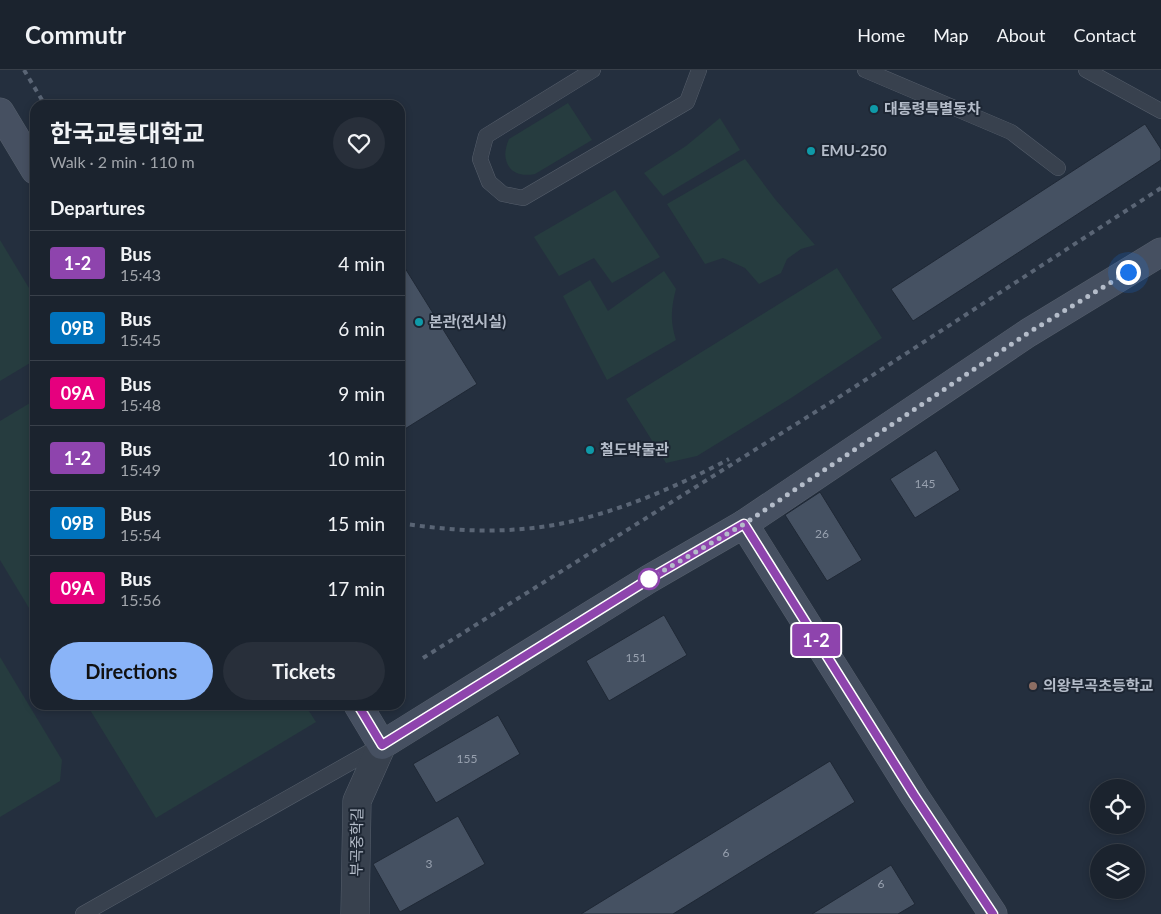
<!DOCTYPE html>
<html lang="en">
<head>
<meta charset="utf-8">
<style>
	body { margin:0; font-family:Lato,"Noto Sans KR",sans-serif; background:#282f3a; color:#f1f3f6; height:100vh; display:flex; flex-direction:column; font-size:19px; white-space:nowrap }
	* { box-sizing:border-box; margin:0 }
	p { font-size:16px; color:#a0a4aa }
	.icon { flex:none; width:28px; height:28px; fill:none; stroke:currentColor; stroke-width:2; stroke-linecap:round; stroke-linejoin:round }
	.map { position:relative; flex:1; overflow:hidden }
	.side { position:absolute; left:30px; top:30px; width:375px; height:610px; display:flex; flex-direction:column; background:#1b232e; border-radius:15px; box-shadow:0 2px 8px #0003,0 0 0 1px #39404a }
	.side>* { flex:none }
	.badge { padding:0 10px; border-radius:4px; font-size:18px; line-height:32px }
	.tools { position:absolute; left:1090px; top:709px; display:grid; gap:10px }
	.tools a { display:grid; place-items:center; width:55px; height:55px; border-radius:50%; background:#1b232e; box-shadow:0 2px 8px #0003,0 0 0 1px #39404a; font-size:25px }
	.you { position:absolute; width:25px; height:25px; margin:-12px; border:4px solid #fff; border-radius:50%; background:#1a73e8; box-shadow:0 0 0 8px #1a73e833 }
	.map>.badge { position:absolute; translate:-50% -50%; box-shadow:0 0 0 2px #fff }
	h2 { padding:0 20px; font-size:19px; line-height:45px }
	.round { display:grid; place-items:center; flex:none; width:52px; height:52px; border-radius:26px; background:#282f3a }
	.overview { display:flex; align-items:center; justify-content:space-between; height:85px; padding:0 20px }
	h1 { font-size:24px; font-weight:700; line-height:38px }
	.cta { display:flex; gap:10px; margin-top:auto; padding:10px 20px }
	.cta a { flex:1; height:58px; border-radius:30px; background:#8ab4f8; color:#111; font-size:20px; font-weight:700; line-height:58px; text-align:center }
	.cta a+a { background:#282f3a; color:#f1f3f6 }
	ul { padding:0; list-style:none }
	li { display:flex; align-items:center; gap:15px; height:65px; padding:0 20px; border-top:1px solid #39404a }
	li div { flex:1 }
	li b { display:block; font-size:19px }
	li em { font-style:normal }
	li .badge { min-width:55px; font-weight:700; text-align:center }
	header { display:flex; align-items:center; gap:30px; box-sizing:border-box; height:70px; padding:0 25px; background:#1b232e; border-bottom:1px solid #39404a }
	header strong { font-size:24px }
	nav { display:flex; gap:28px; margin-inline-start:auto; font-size:18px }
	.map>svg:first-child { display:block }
	.green { fill:#263c3f }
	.building { fill:#455162; stroke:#1f2835 }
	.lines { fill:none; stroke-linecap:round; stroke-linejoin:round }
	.lane-casing { stroke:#565f6c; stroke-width:16 }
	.street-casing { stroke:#565f6c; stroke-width:29 }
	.secondary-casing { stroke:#565f6c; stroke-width:29 }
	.lane { stroke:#38414e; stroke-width:15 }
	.street { stroke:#38414e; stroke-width:28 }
	.secondary { stroke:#465061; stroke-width:28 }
	.rail { stroke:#5a6575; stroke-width:4; stroke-dasharray:5 5; stroke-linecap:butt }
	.line-casing { stroke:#fff; stroke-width:11 }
	.line { stroke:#8e44ad; stroke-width:8 }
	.walk { stroke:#b4bcc9; stroke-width:5; stroke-dasharray:0 9 }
	.culture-dot { fill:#0f9aa8; stroke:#1d2633; stroke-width:2 }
	.stop-dot { fill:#fff; stroke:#8e44ad; stroke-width:2.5 }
	.education-dot { fill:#8d6e63; stroke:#1d2633; stroke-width:2 }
	.labels { text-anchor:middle; stroke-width:4; stroke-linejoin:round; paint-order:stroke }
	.number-label { font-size:12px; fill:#98a1af }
	.poi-label { font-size:15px; font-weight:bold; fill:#b4bcc9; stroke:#1d2633; text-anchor:start }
	.street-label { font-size:15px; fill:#b4bcc9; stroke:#1d2633 }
</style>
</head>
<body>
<header>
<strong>Commutr</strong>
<nav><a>Home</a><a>Map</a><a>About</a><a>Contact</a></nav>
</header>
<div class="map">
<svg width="1161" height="844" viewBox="0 0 1161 844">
	<rect width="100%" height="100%" fill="#242f3e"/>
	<!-- green -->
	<g class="green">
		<path d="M568,33l24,37 -57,34c-25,5 -36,-13 -26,-35z"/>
		<path d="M720,48l20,32 -77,46 -19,-23 42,-27z"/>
		<path d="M745,89l30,40 40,46 -14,4 -14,10 -6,14 -22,11 -14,-16 -22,-10 -18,6 -38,-60z"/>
		<path d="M615,120l45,67 -48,26 -18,-25 -35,18 -25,-39z"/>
		<path d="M0,170l35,58v62l-35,21z"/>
		<path d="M837,198l45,70 -91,60 -94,58 -31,7 -40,-64z"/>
		<path d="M664,201l12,18c-5,19 -6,32 0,51l-69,40 -44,-84 27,-16 18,31z"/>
		<path d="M35,330v218l-35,-58v-139z"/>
		<path d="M0,587l62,103 -2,21 -60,36z"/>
		<path d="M87,635h218l11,17 -160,96z"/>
	</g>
	<!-- building -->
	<g class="building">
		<path d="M1145,54l16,25v11l-248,161 -22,-32z"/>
		<path d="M400,190l77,124 -77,48z"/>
		<path d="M936,380l24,40 -45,28 -25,-39z"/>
		<path d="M820,422l42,68 -35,21 -42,-66z"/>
		<path d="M664,545l23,40 -78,46 -23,-40z"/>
		<path d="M498,645l22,39 -84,49 -23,-39z"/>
		<path d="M830,691l25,41 -182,112h-92z"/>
		<path d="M458,746l27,48 -85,48 -27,-48z"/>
		<path d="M891,795l24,39 -17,10h-86z"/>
	</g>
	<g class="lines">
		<defs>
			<g id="lane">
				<path d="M593,0l-107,66 -6,23 9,23 14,12 20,4 164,-96 12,-32"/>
				<path d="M865,0l146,62 47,36"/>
				<path d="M1086,0l75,41"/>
				<path d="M83,844l295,-167"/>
			</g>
			<path id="street" d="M355,844l2,-113 25,-56"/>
			<g id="secondary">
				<path d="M0,42l35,58"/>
				<path d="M744,454l170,271 79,119"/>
				<path d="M358,635l24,40 267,-166 95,-55 284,-191 133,-81"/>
			</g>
		</defs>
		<!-- lane casing -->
		<use href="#lane" class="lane-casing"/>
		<!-- street casing -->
		<use href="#street" class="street-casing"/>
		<!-- secondary casing -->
		<use href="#secondary" class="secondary-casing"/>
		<!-- lane -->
		<use href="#lane" class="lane"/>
		<!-- street -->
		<use href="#street" class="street"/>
		<!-- secondary -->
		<use href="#secondary" class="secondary"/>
		<!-- rail -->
		<g class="rail">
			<path d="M24,0l21,35"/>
			<path d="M400,453c44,7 88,10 133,5 65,-7 138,-38 196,-69"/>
			<path d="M423,588l413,-259 325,-211"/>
		</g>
	</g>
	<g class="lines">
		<defs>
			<path id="line" d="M358,635l24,40 267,-166 95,-55 170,271 79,119"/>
		</defs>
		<!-- line casing -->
		<use href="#line" class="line-casing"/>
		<!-- line -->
		<use href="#line" class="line"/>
		<!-- walk -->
		<path class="walk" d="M649,509l95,-55 284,-191 100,-61"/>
	</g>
	<!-- markers -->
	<g class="culture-dot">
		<circle cx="874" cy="39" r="5"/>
		<circle cx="811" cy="81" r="5"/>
		<circle cx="419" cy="252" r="5"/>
		<circle cx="590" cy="380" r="5"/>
	</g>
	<circle class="stop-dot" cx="649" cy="509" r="10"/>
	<circle class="education-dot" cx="1033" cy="616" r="5"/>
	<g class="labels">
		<!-- number labels -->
		<g class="number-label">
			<text x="925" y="418">145</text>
			<text x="822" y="468">26</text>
			<text x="636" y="592">151</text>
			<text x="467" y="693">155</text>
			<text x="726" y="787">6</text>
			<text x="429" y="798">3</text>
			<text x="881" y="818">6</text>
		</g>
		<!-- poi labels -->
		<g class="poi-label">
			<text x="884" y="44">대통령특별동차</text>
			<text x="821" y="86">EMU-250</text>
			<text x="429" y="257">본관(전시실)</text>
			<text x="600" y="385">철도박물관</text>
			<text x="1043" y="621">의왕부곡초등학교</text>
		</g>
		<!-- street labels -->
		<g class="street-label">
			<text transform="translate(357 772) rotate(-89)" y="5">부곡중학길</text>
		</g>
	</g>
</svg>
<div class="tools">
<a><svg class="icon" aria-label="locate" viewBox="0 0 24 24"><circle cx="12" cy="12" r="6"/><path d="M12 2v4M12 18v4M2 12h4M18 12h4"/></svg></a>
<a><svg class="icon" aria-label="layers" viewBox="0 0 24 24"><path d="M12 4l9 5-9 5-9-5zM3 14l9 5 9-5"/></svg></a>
</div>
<div class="you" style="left:1128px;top:202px"></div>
<b class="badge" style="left:816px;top:570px;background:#8e44ad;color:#fff">1-2</b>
<section class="side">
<div class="overview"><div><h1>한국교통대학교</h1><p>Walk · 2 min · 110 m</p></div><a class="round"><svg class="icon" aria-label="heart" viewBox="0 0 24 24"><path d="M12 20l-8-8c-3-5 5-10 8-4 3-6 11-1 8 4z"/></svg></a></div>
<h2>Departures</h2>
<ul>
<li><span class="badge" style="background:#8e44ad;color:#fff">1-2</span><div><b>Bus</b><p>15:43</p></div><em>4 min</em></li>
<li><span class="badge" style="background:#0072bc;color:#fff">09B</span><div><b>Bus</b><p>15:45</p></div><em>6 min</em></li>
<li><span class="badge" style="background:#e6007e;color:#fff">09A</span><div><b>Bus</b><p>15:48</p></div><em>9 min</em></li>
<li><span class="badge" style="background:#8e44ad;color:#fff">1-2</span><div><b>Bus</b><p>15:49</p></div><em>10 min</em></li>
<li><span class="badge" style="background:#0072bc;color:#fff">09B</span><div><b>Bus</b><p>15:54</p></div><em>15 min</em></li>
<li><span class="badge" style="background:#e6007e;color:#fff">09A</span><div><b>Bus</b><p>15:56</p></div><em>17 min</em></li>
</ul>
<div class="cta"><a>Directions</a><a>Tickets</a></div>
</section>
</div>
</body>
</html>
